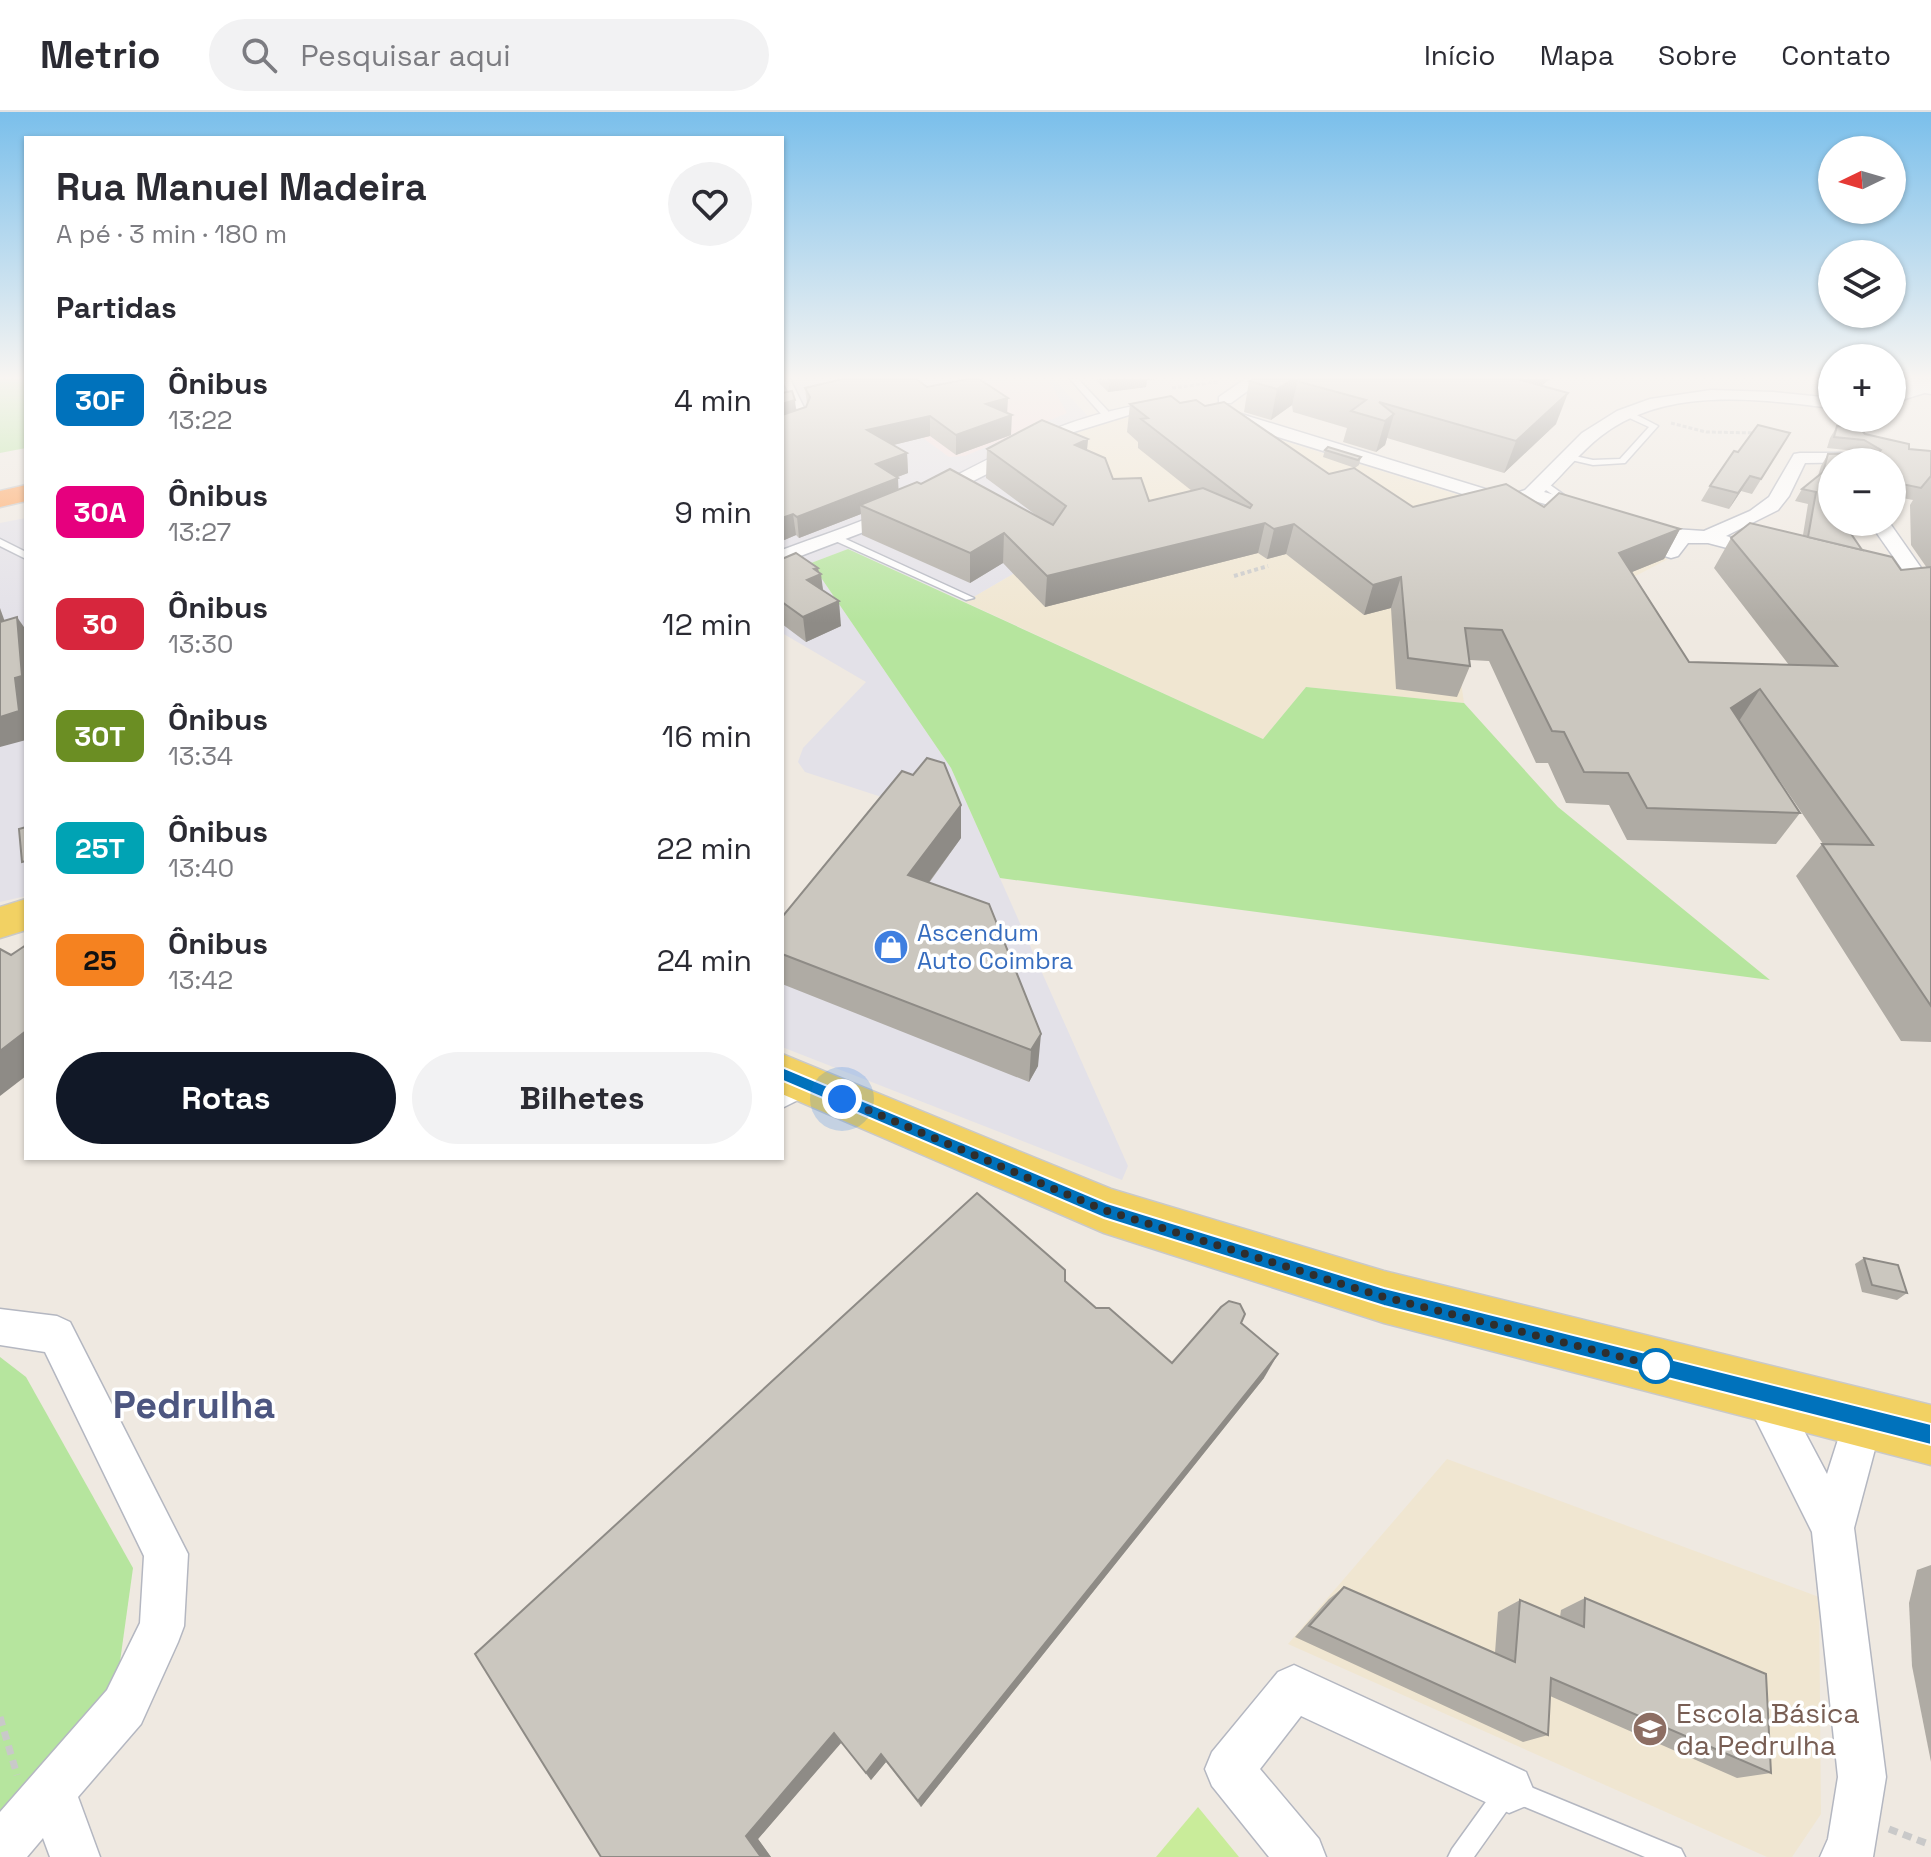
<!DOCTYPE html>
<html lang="pt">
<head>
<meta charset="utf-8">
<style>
	body { margin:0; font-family:"Space Grotesk",sans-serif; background:#f2f2f3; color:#2b2b33; height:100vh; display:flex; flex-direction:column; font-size:30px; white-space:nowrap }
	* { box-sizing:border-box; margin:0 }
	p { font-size:26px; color:#7c7c81 }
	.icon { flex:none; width:44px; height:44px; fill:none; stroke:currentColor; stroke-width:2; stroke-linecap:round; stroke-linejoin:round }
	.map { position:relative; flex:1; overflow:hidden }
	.sheet { position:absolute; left:24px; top:24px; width:760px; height:1024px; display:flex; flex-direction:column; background:#fff; border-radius:0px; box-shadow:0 2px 6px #0004 }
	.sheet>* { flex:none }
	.badge { padding:0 16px; border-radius:12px; font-size:28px; line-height:52px }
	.needle { width:52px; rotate:265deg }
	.fabs { position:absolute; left:1818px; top:24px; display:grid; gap:16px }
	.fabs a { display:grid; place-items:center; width:88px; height:88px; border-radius:50%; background:#fff; box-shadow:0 2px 6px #0004; font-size:40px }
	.you { position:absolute; width:40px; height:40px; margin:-20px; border:6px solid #fff; border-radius:50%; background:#1a73e8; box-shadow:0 0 0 12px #1a73e833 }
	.map>.badge { position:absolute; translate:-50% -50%; box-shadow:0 0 0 4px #fff }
	h2 { padding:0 32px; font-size:30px; line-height:72px }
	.round { display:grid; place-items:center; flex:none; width:84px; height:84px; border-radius:42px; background:#f2f2f3 }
	.head { display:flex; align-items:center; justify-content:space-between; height:136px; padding:0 32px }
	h1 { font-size:38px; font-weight:700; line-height:60px }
	.action { display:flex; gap:16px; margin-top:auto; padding:16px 32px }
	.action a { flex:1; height:92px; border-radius:48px; background:#111827; color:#fff; font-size:32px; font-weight:700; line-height:92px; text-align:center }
	.action a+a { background:#f2f2f3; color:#2b2b33 }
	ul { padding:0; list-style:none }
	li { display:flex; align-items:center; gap:24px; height:112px; padding:0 32px }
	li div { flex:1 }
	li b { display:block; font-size:30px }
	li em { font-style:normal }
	li .badge { min-width:88px; font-weight:700; text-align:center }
	header { display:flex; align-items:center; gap:48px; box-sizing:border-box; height:112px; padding:0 40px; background:#fff; border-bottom:2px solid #e1e1e2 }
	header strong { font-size:38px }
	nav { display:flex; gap:44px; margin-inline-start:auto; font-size:28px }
	.search { width:560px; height:72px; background:#f2f2f3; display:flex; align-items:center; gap:20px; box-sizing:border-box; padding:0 28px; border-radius:44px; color:#7c7c81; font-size:30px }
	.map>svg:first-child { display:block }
	.industrial { fill:#e3e1e8 }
	.education { fill:#f0e6d1 }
	.medical { fill:#f5dfe0 }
	.green { fill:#b6e59e }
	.pitch { fill:#c9ec9a }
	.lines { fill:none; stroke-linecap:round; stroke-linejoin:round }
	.lane-casing { stroke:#b4b7c1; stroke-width:3 }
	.street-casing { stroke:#b4b7c1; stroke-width:3 }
	.secondary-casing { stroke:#b4b7c1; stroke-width:3 }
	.primary-casing { stroke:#c9c9c9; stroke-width:3 }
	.highway-casing { stroke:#c9c9c9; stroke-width:3 }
	.path-far2 { stroke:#c9c9c9; stroke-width:3; stroke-dasharray:4 2; stroke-linecap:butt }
	.path-far1 { stroke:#c9c9c9; stroke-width:4; stroke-dasharray:4 3; stroke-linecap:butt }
	.path { stroke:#c9c9c9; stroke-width:7; stroke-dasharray:9 6; stroke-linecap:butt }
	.lane { fill:#fff; fill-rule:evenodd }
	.street { fill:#fff; fill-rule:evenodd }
	.secondary { fill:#fff; fill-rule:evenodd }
	.primary { fill:#f2d163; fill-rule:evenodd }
	.highway { fill:#ffa35c; fill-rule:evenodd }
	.wall { fill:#afaba4; fill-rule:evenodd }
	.shaded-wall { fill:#8e8b86 }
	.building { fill:#cbc7bf; stroke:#8e8b86; stroke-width:2 }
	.line { fill:#0072bc; stroke:#fff; stroke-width:2 }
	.walk { stroke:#2e2e2e; stroke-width:8; stroke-dasharray:0 14.4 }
	.stop-dot { fill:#fff; stroke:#0072bc; stroke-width:4 }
	.labels { text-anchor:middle; stroke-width:7; stroke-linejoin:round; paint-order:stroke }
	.shop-label { font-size:24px; fill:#366cbe; stroke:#fff; text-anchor:start }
	.near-education-label { font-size:28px; fill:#785e54; stroke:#fff; text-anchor:start }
	.near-district-label { font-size:38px; font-weight:bold; fill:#4d5680; stroke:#fff }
</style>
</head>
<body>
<header>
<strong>Metrio</strong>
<div class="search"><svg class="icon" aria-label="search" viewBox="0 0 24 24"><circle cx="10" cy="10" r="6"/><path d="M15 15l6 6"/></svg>Pesquisar aqui</div>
<nav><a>Início</a><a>Mapa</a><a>Sobre</a><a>Contato</a></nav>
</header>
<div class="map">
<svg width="1931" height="1745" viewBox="0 0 1931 1745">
	<rect width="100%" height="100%" fill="#efe9e1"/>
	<!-- industrial -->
	<g class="industrial">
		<path d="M782,267h272l41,45 -23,10 30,48 -82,88 -55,32 -117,-53 -37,14 140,205 177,398 -6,14 -340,-133v-90l121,-153 -98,-32 -7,-10 5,-14 63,-66 -84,-49z"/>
		<path d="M26,406v378l-26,6v-379z"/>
	</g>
	<!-- education -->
	<g class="education">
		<path d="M1139,302l80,7 449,138 -44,23 -174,24 14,97 -158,-16 -43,52 -298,-137 55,-32 33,12 18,-148 42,-16z"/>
		<path d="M1447,1347l372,138 2,217 -29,43h-25l-479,-213z"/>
	</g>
	<!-- medical -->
	<path class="medical" d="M1012,267h36l19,34 -102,43 -16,1 -63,-46z"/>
	<!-- green -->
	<g class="green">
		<path d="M0,267h26v69l-26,5z"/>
		<path d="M848,437l415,190 43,-52 158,16 94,104 212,173 -770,-102 -49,-110 -140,-205z"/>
		<path d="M0,1245l26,20 107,191 -15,108 -73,99 -45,44z"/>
	</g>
	<!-- pitch -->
	<path class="pitch" d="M1198,1695l41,50h-83z"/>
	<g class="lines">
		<defs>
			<g id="lane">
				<path d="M782,267h8l19,39 -4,8 -23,7v-5l17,-6 2,-4z"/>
				<path d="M1070,267h8l30,32v4h-6z"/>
				<path d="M1623,299h6l29,15 -33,37 -32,2 -26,-6v-4h3l23,5 27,-1 29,-32 -26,-12z"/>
				<path d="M1540,370h6l32,23 -7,2 -31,-21z"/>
				<path d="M831,423h6l137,63 -8,2 -135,-61z"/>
				<path d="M0,427l26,13v7l-26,-13z"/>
				<path d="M807,971l5,2 3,4 -3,4 -30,15v-13z"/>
				<path d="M1509,1666l172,71 4,8h-40l-132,-55 -39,55h-26l4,-8 49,-68z"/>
			</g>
			<g id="street">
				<path d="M1245,267h19l-33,24h-12v-6z"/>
				<path d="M1931,271v8l-39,12v-10z"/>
				<path d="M1711,278l62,2 59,6v10c-76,-9 -166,-22 -231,28 -21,16 -37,38 -57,56l54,15 2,4 -2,4 -7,2 -60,-17 -8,1 -1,7h-14l-295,-91 -2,-4 2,-4h12l283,87 17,-6 57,-57 35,-22 33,-12z"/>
				<path d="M1168,289l6,1 2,4 -2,4 -45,5 -65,20 -166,84 -116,44v-13c34,-13 70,-24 103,-39 102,-47 166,-97 283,-110z"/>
				<path d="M1800,341h41l27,5 3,4 -66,1 -16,33 -11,14 -52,26 50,13 3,4 -3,4 -7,2 -61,-16h-20l-10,13 -7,2 -48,-15 -3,-4 10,-6 37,11 3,-4 -13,-4 -3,-4 3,-4 47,3 46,-20 19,-14 25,-43z"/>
				<path d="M1869,410h20l42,60 -1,7h-14z"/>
				<path d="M0,1197l57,7 13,6 118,232 -4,72 -6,16 -37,82 -63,73 22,60h-50l-7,-19 -16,19h-27v-45l107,-122 33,-67 4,-67 -99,-204 -45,-7z"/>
				<path d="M1762,1260l14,6 51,96 22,-69 14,-6 14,6 6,14 -29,109 32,249 -13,80h-53l8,-18 10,-62 -26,-245 -70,-140 6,-14z"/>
				<path d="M1294,1553l232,107 7,17 -7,17 -17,7 -208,-97 -41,53 59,70 7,18h-57l-57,-71 -7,-17 7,-17 66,-80z"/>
			</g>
			<path id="secondary" d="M1892,267l39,1v14l-39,-7z"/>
			<g id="primary">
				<path d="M26,787v31l-26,8v-31z"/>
				<path d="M782,942l329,135 273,82 547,134v60l-547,-142 -280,-90 -322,-139z"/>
			</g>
			<path id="highway" d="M26,373v16l-26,6v-16z"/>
		</defs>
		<!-- lane casing -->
		<use href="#lane" class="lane-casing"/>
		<!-- street casing -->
		<use href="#street" class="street-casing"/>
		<!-- secondary casing -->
		<use href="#secondary" class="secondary-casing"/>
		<!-- primary casing -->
		<use href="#primary" class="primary-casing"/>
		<!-- highway casing -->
		<use href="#highway" class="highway-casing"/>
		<!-- path-far2 -->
		<g class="path-far2">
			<path d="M1172,276l46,-6"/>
			<path d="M1671,311l35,9 53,1"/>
		</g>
		<!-- path-far1 -->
		<path class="path-far1" d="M1234,464l34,-10"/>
		<!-- path -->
		<g class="path">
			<path d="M0,1605l17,58"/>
			<path d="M1889,1717l42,16"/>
		</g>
		<!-- lane -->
		<use href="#lane" class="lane"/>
		<!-- street -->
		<use href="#street" class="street"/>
		<!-- secondary -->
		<use href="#secondary" class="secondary"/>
		<!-- primary -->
		<use href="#primary" class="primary"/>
		<!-- highway -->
		<use href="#highway" class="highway"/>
	</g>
	<!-- wall -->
	<g class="wall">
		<path d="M841,267h75l11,8 80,26 4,22 -55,20 -26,-19 -37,9 14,8 1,20 -11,4 1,12 23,-5 119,34 -54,-40 1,-29 101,-10 -1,11 26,29 36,22 43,-10 -54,-43v-6l-11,-10 3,-28 50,-1 25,3 124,68 84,33h131l136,22 -16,30 -32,13 57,90 100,3 -75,-97 17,-30 72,-3 5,-31 -13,-3 7,-12 16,-13 3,-10 7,-12h32l-4,-3 -29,-3 3,-10 7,-12 72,23 22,2v591l-30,-1 -105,-165 26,-32h1l-75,-110 52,79 -24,31 -149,-4 -18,-35 -43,-2 -18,-40h-12l-47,-102 -19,-1v6l-13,31 -61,-8 -5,-81 -27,7 -78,-61 -19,5 -9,-6 -213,54 -42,-44 -33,20 -108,-48 -1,-21 -62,24 -3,-3 -14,6 14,-130 10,-4 1,-3 -2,-16 36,-8zM1832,350h60v34l21,4 -3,5 1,40 16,23 -26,2 -39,-20 -18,-26 15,3 3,-5h-30z"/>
		<path d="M1095,267h61l-9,1 -1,7 -38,5z"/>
		<path d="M1253,267h297l-9,7 15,38 -52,49 -117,-35 -2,7 -9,7 -33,-10 4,-14 -54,-16 -1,-7 -21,15 -27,-8 5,-31z"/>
		<path d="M1790,321l-38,61 -11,-3 -12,18 -28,-8 9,-15 28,-34z"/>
		<path d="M1325,338l36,7 -2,8 -4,3 -32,-11z"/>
		<path d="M782,447l36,9 5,22 18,36 -35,16 -24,-18z"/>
		<path d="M961,726l-32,45 60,21 49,162 -9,16 -247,-98v-67z"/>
		<path d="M1864,1146l43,35 -10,7 -35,-8 -7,-28z"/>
		<path d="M1065,1169l31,27 76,55 69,-40 23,55 -343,429 -35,-45 -15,18 -30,-38 -83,97 13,18h-170z"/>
		<path d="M1931,1453v197l-19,-96 -3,-63 8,-33z"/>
		<path d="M1344,1475l151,66 3,-41 22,-12 40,17 1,-7 24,-12 186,175 -34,5 -187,-82 -2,39 -25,7 -228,-105 34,-38z"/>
	</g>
	<!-- shaded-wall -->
	<g class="shaded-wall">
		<path d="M1110,267h46l-9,1 -1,7 -38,5z"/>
		<path d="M1293,267h5l-6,26 -21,15 6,-31z"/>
		<path d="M1523,267h27l-41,32 12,-31z"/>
		<path d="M1568,281l-12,31 -52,49 12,-32z"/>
		<path d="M1008,286l-1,18 5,-1 -1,20 -55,20v-20l30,-31z"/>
		<path d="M795,288l2,20 -15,5v-21z"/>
		<path d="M1394,302l-9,31 -9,7 9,-31z"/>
		<path d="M930,304v20l-61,15 -2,-21z"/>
		<path d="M1088,327l-3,29 -10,-23z"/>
		<path d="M907,341l1,20 -31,12 -1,-21z"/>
		<path d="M1750,364l-9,15 -12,18 9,-16z"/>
		<path d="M898,366l1,21 -39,6 1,9 -62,24 -2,-21z"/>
		<path d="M793,402l3,21 -14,6v-23z"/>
		<path d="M1265,411l-7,30 -213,54 2,-31z"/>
		<path d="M1294,412l-8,30 -19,5 7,-30z"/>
		<path d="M1680,417l-16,30 -59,24 14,-30z"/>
		<path d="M1004,421l-1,30 -33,20v-30z"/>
		<path d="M818,456l1,7 2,-1 3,24 -17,-18 7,-11z"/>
		<path d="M1401,465l-10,31 -27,7 9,-30z"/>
		<path d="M839,489l2,25 -35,16 -3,-25z"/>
		<path d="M0,496l14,39 -14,-18z"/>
		<path d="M17,505l9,13v110l-26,7v-30z"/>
		<path d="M1760,577l-21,32 -8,-13z"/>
		<path d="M961,693v33l-51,70 -2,-33z"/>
		<path d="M26,919v45l-26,20v-45z"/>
		<path d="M1041,922l-3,32 -9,16 2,-32z"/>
		<path d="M1278,1242l-14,24 -343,429 -3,-6z"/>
		<path d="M834,1621l8,9 -84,97 13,18h-10l-15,-21z"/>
		<path d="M881,1642l5,8 -15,18 -5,-7z"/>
	</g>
	<!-- building -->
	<g class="building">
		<path d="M843,267h73l11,8 41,-8h11l29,19 -22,6 26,11 -56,20 -26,-19 -63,14 40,23 -31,11 22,14 -101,39 -4,-3 -11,4v-103l24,-8 4,-10 -5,-9z"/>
		<path d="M1253,267h40l-16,10 -28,-8z"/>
		<path d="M1299,267h224l-2,1 47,13 -52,48 -137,-39 15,12 -9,7 -34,-10 15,-11 -66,-18z"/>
		<path d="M792,279l3,9 -13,4v-11z"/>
		<path d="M1171,284l9,7 16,-3 9,6 19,-4 105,72 25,-6 59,39 93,-23 38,23 15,-14 121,36 -61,24 70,109 148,4 -106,-128 19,-15 142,34 9,13 30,-3v439l-109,-162 51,1 -113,-156 -29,19 69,105 -153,-5 -19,-35 -44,-1 -20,-40 -12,-1 -50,-101 -37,-2 5,38 -62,-8 -7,-81 -28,8 -79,-61 -20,5 -9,-6 -218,53 -43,-43 -34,20 -110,-48 57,-23 4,2 29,-15 103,56 13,-19 -79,-57 55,-29 46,19 -13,6 30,13 8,21 28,-1 8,23 54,-13 47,20 2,-3 -111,-86 7,-1 -18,-14z"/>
		<path d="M1758,313l32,8 -29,46 -11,-3 -12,17 -28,-7 24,-35 4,1z"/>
		<path d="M1837,314l22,1 6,7 44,10v5l22,2v25l-10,12 -29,-6v-20h-60v60h11l19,28 -54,-13 8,-45 -14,-3 21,-17 5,-18 50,-1 3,-3 -17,-10 -30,-3z"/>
		<path d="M1328,335l33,10 -3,3 -33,-10z"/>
		<path d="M796,441l22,15 -4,1 7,5 -14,6 32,21 -36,16 -21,-15v-43z"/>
		<path d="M17,505l5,59 -7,2 4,33 -19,6v-95z"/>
		<path d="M927,646l17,5 17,42 -53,70 81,29 52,130 -10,16 -249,-96v-37l120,-146 11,4z"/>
		<path d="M26,715v34l-4,1 -3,-33z"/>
		<path d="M26,833v86l-26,20v-102l11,6z"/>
		<path d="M977,1081l88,77v11l31,27h13l63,55 49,-56 8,-6 11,3 5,10 -4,9 37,31 -360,447 -37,-47 -15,19 -32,-40 -88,103 15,21h-160l-126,-203z"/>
		<path d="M1864,1146l34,7 9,28 -35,-8z"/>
		<path d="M1344,1475l171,75 5,-62 64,27 1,-29 181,76 5,99 -220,-95 -3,57 -239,-109z"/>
	</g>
	<!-- sky -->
	<linearGradient id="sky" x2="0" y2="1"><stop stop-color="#7abfeb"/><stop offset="0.52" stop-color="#f8f5f2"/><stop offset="1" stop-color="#f8f5f2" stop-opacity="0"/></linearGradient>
	<rect width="1931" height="511" fill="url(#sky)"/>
	<!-- line -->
	<path class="line" d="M782,955l325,136 277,85 547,136v21l-547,-139 -280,-88 -328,-140 -2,-5 2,-4z"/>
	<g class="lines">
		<!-- walk -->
		<path class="walk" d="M842,987l262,111 280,87 281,71 -9,-2"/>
	</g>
	<!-- icons -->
	<defs>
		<symbol id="shop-disc" viewBox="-11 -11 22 22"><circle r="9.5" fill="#3f7fe0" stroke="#fff"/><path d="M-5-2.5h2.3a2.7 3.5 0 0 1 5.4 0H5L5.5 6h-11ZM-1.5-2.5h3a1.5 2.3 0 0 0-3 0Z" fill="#fff"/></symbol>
		<symbol id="school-disc" viewBox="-11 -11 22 22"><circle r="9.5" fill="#8d6e63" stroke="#fff"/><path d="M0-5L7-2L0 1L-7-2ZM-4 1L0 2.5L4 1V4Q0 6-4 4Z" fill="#fff"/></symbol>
	</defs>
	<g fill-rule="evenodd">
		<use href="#shop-disc" x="871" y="815" width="40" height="40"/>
		<use href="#school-disc" x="1630" y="1597" width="40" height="40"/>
	</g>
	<!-- markers -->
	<circle class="stop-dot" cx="1656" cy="1254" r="16"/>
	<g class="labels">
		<!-- shop labels -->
		<g class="shop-label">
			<text x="917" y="829">Ascendum<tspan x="917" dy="28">Auto Coimbra</tspan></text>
		</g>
		<!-- near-education labels -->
		<g class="near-education-label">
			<text x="1676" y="1611">Escola Básica<tspan x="1676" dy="32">da Pedrulha</tspan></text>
		</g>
		<!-- near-district labels -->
		<g class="near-district-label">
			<text x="194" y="1306">Pedrulha</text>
		</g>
	</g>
</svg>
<div class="fabs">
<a><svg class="needle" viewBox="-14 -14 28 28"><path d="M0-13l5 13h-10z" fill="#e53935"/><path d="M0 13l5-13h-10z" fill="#7c7c81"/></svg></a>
<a><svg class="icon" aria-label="layers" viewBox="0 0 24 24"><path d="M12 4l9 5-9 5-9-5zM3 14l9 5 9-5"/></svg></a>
<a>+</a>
<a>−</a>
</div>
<div class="you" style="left:842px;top:987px"></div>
<section class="sheet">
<div class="head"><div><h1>Rua Manuel Madeira</h1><p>A pé · 3 min · 180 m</p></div><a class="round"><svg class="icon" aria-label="heart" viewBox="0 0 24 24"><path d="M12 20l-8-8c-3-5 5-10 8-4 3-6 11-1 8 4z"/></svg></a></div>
<h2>Partidas</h2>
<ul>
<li><span class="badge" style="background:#0072bc;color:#fff">30F</span><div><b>Ônibus</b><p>13:22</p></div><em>4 min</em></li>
<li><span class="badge" style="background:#e6007e;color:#fff">30A</span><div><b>Ônibus</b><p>13:27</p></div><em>9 min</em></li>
<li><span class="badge" style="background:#d7263d;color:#fff">30</span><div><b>Ônibus</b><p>13:30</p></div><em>12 min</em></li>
<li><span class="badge" style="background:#6b8e23;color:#fff">30T</span><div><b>Ônibus</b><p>13:34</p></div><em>16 min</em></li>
<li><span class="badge" style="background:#00a3b4;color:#fff">25T</span><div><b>Ônibus</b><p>13:40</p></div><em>22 min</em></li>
<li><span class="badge" style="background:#f58220;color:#111">25</span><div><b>Ônibus</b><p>13:42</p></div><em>24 min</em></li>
</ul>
<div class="action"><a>Rotas</a><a>Bilhetes</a></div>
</section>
</div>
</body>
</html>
